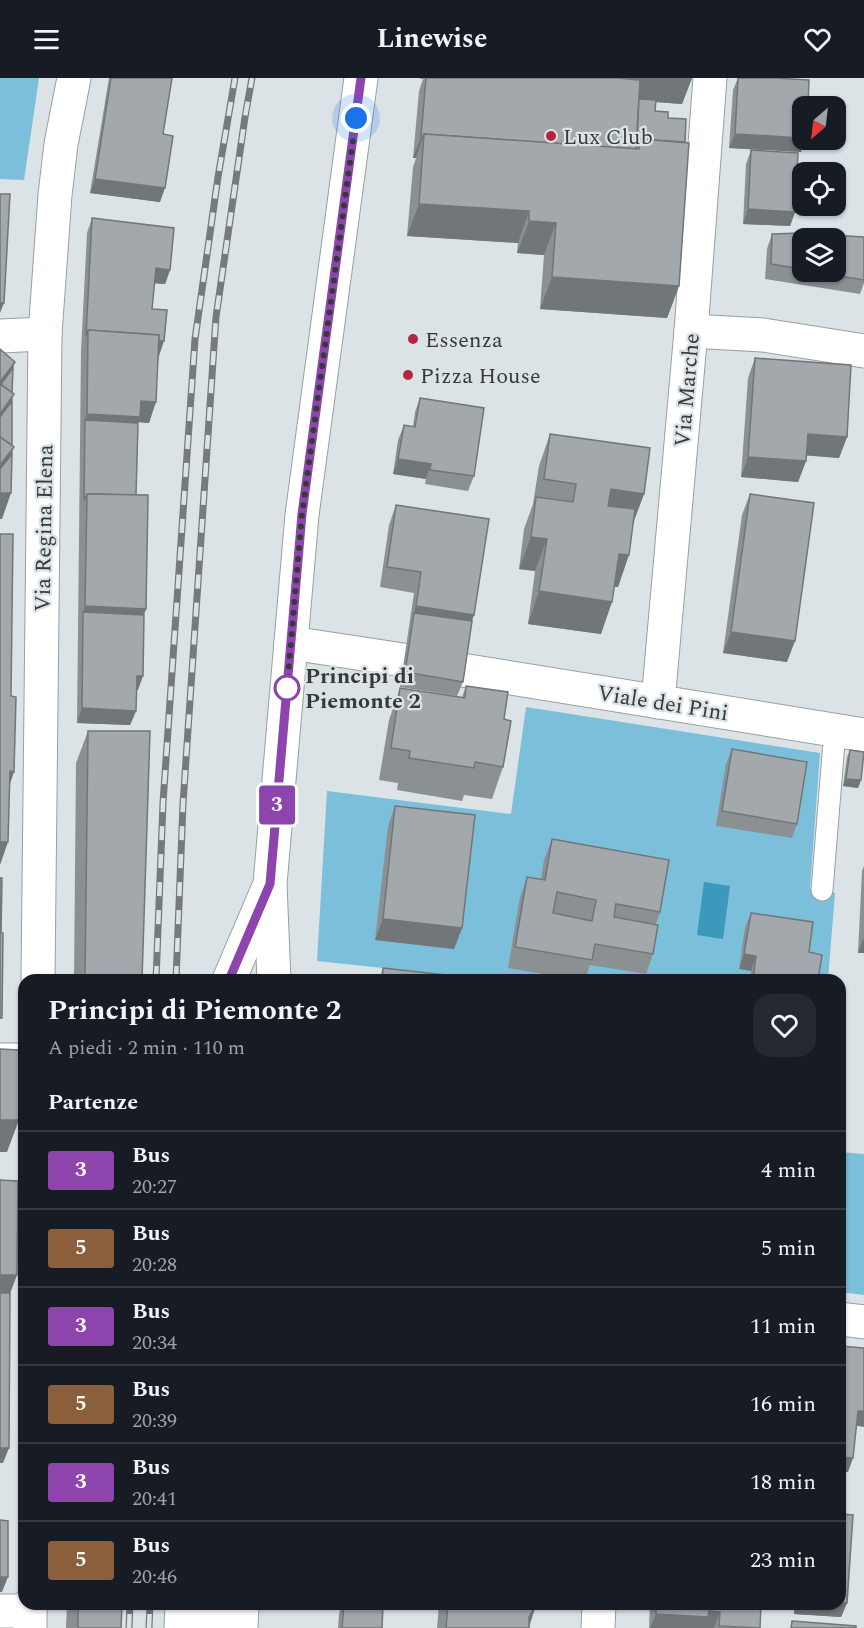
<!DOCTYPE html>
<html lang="it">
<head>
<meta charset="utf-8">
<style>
	body { margin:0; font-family:Spectral,serif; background:#242831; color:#f1f3f6; height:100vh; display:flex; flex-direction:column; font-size:22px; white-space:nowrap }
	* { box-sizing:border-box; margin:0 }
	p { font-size:20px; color:#9ea1a6 }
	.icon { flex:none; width:33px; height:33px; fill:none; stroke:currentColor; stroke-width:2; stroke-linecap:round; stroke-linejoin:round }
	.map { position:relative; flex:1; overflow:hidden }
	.details { position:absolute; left:18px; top:896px; width:828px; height:636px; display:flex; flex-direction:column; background:#171b24; border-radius:18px; box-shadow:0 2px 4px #0004 }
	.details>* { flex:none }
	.badge { padding:0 12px; border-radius:4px; font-size:21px; line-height:39px }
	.needle { width:39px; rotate:208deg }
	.controls { position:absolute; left:792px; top:18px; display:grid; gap:12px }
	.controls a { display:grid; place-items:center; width:54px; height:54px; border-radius:12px; background:#171b24; box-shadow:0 2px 4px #0004; font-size:30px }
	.you { position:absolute; width:30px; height:30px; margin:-15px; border:4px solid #fff; border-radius:50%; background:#1a73e8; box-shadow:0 0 0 9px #1a73e833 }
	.map>.badge { position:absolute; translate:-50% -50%; box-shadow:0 0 0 3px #fff }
	h2 { padding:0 30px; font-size:22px; line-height:54px }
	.round { display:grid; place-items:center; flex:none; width:63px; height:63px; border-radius:18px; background:#242831 }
	.head { display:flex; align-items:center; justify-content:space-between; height:102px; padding:0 30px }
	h1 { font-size:28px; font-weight:700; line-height:45px }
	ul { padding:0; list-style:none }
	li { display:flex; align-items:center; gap:18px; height:78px; padding:0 30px; border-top:2px solid #363941 }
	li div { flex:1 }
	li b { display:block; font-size:22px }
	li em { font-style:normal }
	li .badge { min-width:66px; font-weight:700; text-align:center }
	header { display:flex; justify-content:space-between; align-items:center; height:78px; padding:0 30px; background:#171b24; font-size:27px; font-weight:700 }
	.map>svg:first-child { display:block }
	.green { fill:#7cbfda }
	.water { fill:#3b99bb }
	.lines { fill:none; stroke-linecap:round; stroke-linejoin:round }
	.service-casing { stroke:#999fa2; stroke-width:23 }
	.minor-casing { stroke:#999fa2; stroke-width:35 }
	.tertiary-casing { stroke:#999fa2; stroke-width:35 }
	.primary-casing { stroke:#999fa2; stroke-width:35 }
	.service { stroke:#fff; stroke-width:21 }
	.minor { stroke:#fff; stroke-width:33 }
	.tertiary { stroke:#fff; stroke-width:33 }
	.primary { stroke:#fff; stroke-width:33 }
	.rail-casing { stroke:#767a7b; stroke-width:7 }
	.rail { stroke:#dce3e6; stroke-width:4.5; stroke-dasharray:14; stroke-linecap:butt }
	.wall { fill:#8b9093; fill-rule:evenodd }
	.shaded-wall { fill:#717678 }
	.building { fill:#a2a8ab; stroke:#717678; stroke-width:1.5; fill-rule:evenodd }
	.line-casing { stroke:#fff; stroke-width:14 }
	.line { stroke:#8e44ad; stroke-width:9 }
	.walk { stroke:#37393a; stroke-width:6; stroke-dasharray:0 10.8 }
	.poi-dot { fill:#b7253c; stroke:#dce3e6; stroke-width:2 }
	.stop-dot { fill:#fff; stroke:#8e44ad; stroke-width:3 }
	.labels { text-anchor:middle; stroke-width:4.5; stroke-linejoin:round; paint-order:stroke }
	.poi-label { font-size:22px; fill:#37393a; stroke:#dce3e6; text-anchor:start }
	.street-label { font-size:22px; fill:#37393a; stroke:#dce3e6 }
	.stop-label { font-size:22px; font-weight:bold; fill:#37393a; stroke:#dce3e6; text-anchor:start }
</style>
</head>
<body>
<header><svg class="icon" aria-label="menu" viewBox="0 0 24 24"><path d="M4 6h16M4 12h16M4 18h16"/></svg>Linewise<svg class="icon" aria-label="heart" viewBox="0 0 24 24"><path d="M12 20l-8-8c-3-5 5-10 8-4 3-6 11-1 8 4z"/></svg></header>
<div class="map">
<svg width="864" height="1550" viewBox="0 0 864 1550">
	<rect width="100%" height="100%" fill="#dce3e6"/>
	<!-- green -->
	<g class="green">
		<path d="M0,0h39l-15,102 -24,-1z"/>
		<path d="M526,629l294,46 -10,136 25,4 -7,86h-13l-69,-52 -7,42 12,2 -2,8h-164l-40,-119 -7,40 39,79h-91l-169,-18 10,-170 184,23z"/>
		<path d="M840,1074l24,2v141l-24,-3z"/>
	</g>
	<!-- water -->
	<path class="water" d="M704,804l26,4 -7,53 -26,-4z"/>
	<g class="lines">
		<defs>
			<path id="service" d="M822,812l13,-160"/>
			<g id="minor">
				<path d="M691,253l72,4 101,16"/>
				<path d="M0,258l45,-2"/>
				<path d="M291,565l112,17"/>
				<path d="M462,592l402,65"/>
				<path d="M658,624l33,-371 19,-253"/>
				<path d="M0,982h24"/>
				<path d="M840,1241l24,3"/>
				<path d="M598,1550l1,-24"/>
			</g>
			<g id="tertiary">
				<path d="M38,902l7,-646 10,-139 6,-51 13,-66"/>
				<path d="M0,1533h30v-7"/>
			</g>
			<g id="primary">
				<path d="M229,902l38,-89"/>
				<path d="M274,902l-4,-96 32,-369 59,-437"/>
				<path d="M30,1533v17"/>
				<path d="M181,1550l1,-24"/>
				<path d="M212,1550l1,-24"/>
				<path d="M241,1550l1,-24"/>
			</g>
		</defs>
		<!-- service casing -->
		<use href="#service" class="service-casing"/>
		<!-- minor casing -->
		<use href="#minor" class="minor-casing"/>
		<!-- tertiary casing -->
		<use href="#tertiary" class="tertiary-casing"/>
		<!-- primary casing -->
		<use href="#primary" class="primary-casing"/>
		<!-- service -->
		<use href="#service" class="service"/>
		<!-- minor -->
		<use href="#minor" class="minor"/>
		<!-- tertiary -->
		<use href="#tertiary" class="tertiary"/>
		<!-- primary -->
		<use href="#primary" class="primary"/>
		<defs>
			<g id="rail">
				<path d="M156,902l7,-177 32,-464 23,-162 17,-99"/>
				<path d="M176,902l7,-176 33,-487 29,-200 7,-39"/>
				<path d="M129,1550l1,-24"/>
				<path d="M149,1550l1,-24"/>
			</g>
		</defs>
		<!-- rail casing -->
		<use href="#rail" class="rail-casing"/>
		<!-- rail -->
		<use href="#rail" class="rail"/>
	</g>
	<!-- wall -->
	<g class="wall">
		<path d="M109,0h63l-9,56 -3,68 -70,-9z"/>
		<path d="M420,0h272l-10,26 -27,-2v9l13,7 11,168 -12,32 -127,-9 4,-54 -27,-2 1,-10 -111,-7 6,-69 3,-9h-3l6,-67 4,-12h-3z"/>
		<path d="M738,0h37l26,74 -72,-4 4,-58z"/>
		<path d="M751,72l44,62 -5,14 -47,-2 3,-60z"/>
		<path d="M92,140l78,52 -5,14 -11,-1 -2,26 7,47 -10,67 -11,-1v1l-2,72 8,120 -6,75h-2v21l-6,14 -53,-2 4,-372 6,-118z"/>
		<path d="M772,156l92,3v46l-4,11 -95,-15 2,-30zM802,160l34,34h-34z"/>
		<path d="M755,280l92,79 -8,21 -33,-3v6l-8,21 -57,-5 7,-99z"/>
		<path d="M420,320l54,78 -6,15 -43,-7 1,-5 -33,-5 5,-34 6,-15 9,2 2,-15z"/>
		<path d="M550,356l94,60 -10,26 -16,67h-4l-13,47 -73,-10 7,-53 -16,-2 5,-40 9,-25 6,-38z"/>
		<path d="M750,416l37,168 -64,-9 19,-138z"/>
		<path d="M396,427l76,116 -9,61 -6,14 -57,-9 14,-94 -34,-6 9,-62z"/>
		<path d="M466,608l38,33 -1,48 -11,32 -28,-4 -2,6 -65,-11 1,-7 -19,-3 10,-60 11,-32 62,9z"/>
		<path d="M88,653l54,249h-68l2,-217z"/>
		<path d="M732,671l65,75 -5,14 -76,-12 10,-62z"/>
		<path d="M850,672l11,30 -3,8 -15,-2 4,-29z"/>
		<path d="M395,728l67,122 -8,21 -79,-9 13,-114z"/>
		<path d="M552,761l108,73 -4,12 -3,30 -7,20 -56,-9 -5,15h-8l-69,-12 12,-71 7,-20 14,2 3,-19z"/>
		<path d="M864,788v87h-6l4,-82z"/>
		<path d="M751,835l67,67h-69l2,-9 -12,-2 6,-42z"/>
		<path d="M383,890l108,12h-112z"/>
		<path d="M847,1525l-6,14 -47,-3v-10h46z"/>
		<path d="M67,1526h55l-1,24h-55z"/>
		<path d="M342,1526h41l-1,24h-44l1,-14z"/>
		<path d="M439,1526h97v1l-7,23h-92z"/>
		<path d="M650,1526h111l-1,24h-111z"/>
	</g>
	<!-- shaded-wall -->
	<g class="shaded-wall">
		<path d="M538,0h154l-10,26 -149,-11z"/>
		<path d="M735,56l67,4v2h3l-4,12 -72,-4z"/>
		<path d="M421,59h2l-7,21h-3z"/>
		<path d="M95,101l70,9 -5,14 -70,-9z"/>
		<path d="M419,126l110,7 -11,32 -111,-7z"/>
		<path d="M748,131l47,3 -5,14 -47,-2z"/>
		<path d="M529,143l27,2 -12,32 -27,-2z"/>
		<path d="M156,190l14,2 -5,14 -15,-1z"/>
		<path d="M552,199l127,9 -12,32 -127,-9z"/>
		<path d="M0,225h4l-4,10z"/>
		<path d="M88,258l76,5 -5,15 -71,-5z"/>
		<path d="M15,284l-12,32 -3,-2v-10z"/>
		<path d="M14,316l-11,33 -3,3v-16z"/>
		<path d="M141,323l15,1 -7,21 -11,-1 -5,15 -48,-17 -5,14 7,-20z"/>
		<path d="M808,356l39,3 -8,21 -39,-3z"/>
		<path d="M14,369l-11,32 -3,4v-18z"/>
		<path d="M748,379l58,4 -8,21 -57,-5z"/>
		<path d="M398,381l33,5 -5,15 -33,-5z"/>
		<path d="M611,411l33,5 -12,32 -33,-5z"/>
		<path d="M0,415h11l-9,26h-2z"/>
		<path d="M531,459l16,2 -12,32 -16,-2z"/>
		<path d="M619,476l10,1 -11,32 -11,-1z"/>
		<path d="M539,513l73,11 -11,32 -73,-10z"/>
		<path d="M85,528l61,3 -7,20 -56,-17z"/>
		<path d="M416,528l58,9 -7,21 -53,-23z"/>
		<path d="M731,554l64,9 -8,21 -64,-9z"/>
		<path d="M137,598h6l-5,14h-7z"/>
		<path d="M82,630l54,3 -6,14 -53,-2z"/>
		<path d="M10,693l4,1 -11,32z"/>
		<path d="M846,701l15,1 -3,8 -15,-2z"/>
		<path d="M0,764h8l-8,23z"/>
		<path d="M383,841l79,9 -8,21 -79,-9z"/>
		<path d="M864,859v16h-6z"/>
		<path d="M744,876l12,2 -5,15 -12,-2z"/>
		<path d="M0,1042h19l-12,32h-7z"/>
		<path d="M0,1197h17l-12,32h-5z"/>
		<path d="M858,1333h6v16l-11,-2z"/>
		<path d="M0,1370h9l-6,15h-3z"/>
		<path d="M840,1379l13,1 -5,14h-8z"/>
		<path d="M0,1499h8l-6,15h-2z"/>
		<path d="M840,1524l7,1 -6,14 -47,-3 3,-10h43z"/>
		<path d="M536,1527l-8,23 1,-11z"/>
		<path d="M709,1533l11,1 -6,16h-64l6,-14z"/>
	</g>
	<!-- building -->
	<g class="building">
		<path d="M111,0h61l-9,56 10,2 -8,52 -70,-9z"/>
		<path d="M426,0h191l23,2 -4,69 -212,-15 -1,3h-2z"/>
		<path d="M738,0h37l34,2 -1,26h-6v32l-67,-4z"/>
		<path d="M639,21l17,1 -1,11 13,1v6l18,1 -1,23 -45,-3v2h-3z"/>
		<path d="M424,56l215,15 1,-10 49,4 -10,143 -127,-9 4,-54 -27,-2v-10l-110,-7z"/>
		<path d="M751,72l47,3 -3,59 -47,-3z"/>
		<path d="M0,116h10l-6,109h-4z"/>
		<path d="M92,140l82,10 -4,42 -14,-2 -4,41 15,1 -3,31h-5v-6l-71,-5 -2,6z"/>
		<path d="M801,155l63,4v43l-49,-8h21v-34h-34v31l-31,-5 1,-30z"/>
		<path d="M88,252l71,5 -3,67 -15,-1 -1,16 -53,-3z"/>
		<path d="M0,271l15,13 -15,20z"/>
		<path d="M755,280l96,7 -4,72 -39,-3 -2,27 -58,-4z"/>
		<path d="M13,290l-1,25 -11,-9z"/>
		<path d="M0,306l14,10 -14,20z"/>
		<path d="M420,320l64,10 -10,68 -44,-6 1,-6 -33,-5 6,-34 11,2z"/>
		<path d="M12,323v44l-12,-8v-20z"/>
		<path d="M85,342l53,3 -2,72 -49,-1 -3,6z"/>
		<path d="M550,356l100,14 -6,46 -33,-5 -3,17 27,3 -6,46 -10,-1 -7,48 -73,-11 8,-52 -16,-2 5,-40 37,5 3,-18 -32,-5z"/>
		<path d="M0,359l14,10 -14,18z"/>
		<path d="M12,376l-1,39h-11v-24z"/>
		<path d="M87,416l61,1 -2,114 -61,-3z"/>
		<path d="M750,416l64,9 -19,138 -64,-9z"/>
		<path d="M396,427l93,14 -15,96 -58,-9 5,-34 -34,-5z"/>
		<path d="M0,456h13l-2,162 5,1 -2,75 -4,-1 -2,71h-8z"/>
		<path d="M83,534l61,3 -1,61h-6l-1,35 -54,-3z"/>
		<path d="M414,535l58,8 -9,61 -58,-10z"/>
		<path d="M466,608l42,6 -4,27 7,2 -8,46 -28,-5 -1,6 -65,-10 1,-7 -19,-3 9,-60 65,10z"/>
		<path d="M88,653h62l-8,249h-57z"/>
		<path d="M732,671l75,13 -10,62 -75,-13z"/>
		<path d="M850,672l14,2 -3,28 -15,-1z"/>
		<path d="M395,728l80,9 -13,113 -79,-9z"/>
		<path d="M552,761l117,21 -9,52 -44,-8 -2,13 44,8 -5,29 -58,-10 -3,16 -77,-13 12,-70 18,3zM557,814l39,8 -4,21 -39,-8z"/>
		<path d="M0,800h2l-1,55h-1z"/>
		<path d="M751,835l62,9 -4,30 13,3 -4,25h-65l3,-24 -12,-2z"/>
		<path d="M0,855h3l-1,85h-2z"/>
		<path d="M383,890l108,12h-109z"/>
		<path d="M0,971l19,1v70h-19z"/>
		<path d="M0,1102l18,1 -1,94h-17z"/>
		<path d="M0,1215h10l-1,155h-9z"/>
		<path d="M840,1268l24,2v63h-6l-5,47 -13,-1z"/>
		<path d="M840,1436l13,1 -6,88 -7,-1z"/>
		<path d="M0,1442l8,1v56h-8z"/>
		<path d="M78,1526h44l-1,24h-43z"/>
		<path d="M344,1526h39l-1,24h-40z"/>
		<path d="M448,1526h88v1l-7,12v11h-83z"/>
		<path d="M656,1526h105l-1,24 -41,-2 1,-14 -11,-1 -1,6 -52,-3z"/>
		<path d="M792,1543l64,5v2h-65z"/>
	</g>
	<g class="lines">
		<defs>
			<path id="line" d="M229,902l41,-96 32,-370 59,-436"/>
		</defs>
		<!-- line casing -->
		<use href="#line" class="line-casing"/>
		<!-- line -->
		<use href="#line" class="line"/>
		<!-- walk -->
		<path class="walk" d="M287,610l15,-174 54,-396"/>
	</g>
	<!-- markers -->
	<g class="poi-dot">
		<circle cx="551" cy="58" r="6"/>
		<circle cx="413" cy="261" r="6"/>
		<circle cx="408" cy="297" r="6"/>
	</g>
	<circle class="stop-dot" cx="287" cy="610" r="12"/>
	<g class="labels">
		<!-- poi labels -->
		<g class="poi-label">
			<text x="563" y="66">Lux Club</text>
			<text x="425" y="269">Essenza</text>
			<text x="420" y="305">Pizza House</text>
		</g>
		<!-- street labels -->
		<g class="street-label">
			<text transform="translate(686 312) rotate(-85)" y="8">Via Marche</text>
			<text transform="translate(43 450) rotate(-89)" y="8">Via Regina Elena</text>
			<text transform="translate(663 624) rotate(9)" y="8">Viale dei Pini</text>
		</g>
		<!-- stop labels -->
		<g class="stop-label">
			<text x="305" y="605">Principi di<tspan x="305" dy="25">Piemonte 2</tspan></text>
		</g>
	</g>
</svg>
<div class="controls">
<a><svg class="needle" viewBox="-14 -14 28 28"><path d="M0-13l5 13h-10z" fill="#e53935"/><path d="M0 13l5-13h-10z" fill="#9ea1a6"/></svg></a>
<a><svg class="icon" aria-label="locate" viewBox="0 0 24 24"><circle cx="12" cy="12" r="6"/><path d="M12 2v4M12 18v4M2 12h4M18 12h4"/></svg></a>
<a><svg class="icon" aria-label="layers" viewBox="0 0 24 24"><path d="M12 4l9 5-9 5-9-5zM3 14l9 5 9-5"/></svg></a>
</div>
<div class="you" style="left:356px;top:40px"></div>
<b class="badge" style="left:277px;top:727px;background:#8e44ad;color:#fff">3</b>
<section class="details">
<div class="head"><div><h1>Principi di Piemonte 2</h1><p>A piedi · 2 min · 110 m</p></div><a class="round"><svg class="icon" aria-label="heart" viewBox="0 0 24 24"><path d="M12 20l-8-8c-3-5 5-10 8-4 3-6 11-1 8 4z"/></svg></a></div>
<h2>Partenze</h2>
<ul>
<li><span class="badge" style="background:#8e44ad;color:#fff">3</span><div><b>Bus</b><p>20:27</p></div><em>4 min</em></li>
<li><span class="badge" style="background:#8b5e3c;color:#fff">5</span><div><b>Bus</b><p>20:28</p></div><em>5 min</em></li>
<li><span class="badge" style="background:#8e44ad;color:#fff">3</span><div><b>Bus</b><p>20:34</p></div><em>11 min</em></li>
<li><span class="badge" style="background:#8b5e3c;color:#fff">5</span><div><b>Bus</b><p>20:39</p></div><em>16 min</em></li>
<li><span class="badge" style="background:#8e44ad;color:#fff">3</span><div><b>Bus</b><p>20:41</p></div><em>18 min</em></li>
<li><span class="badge" style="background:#8b5e3c;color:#fff">5</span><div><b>Bus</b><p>20:46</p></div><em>23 min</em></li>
</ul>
</section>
</div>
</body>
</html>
